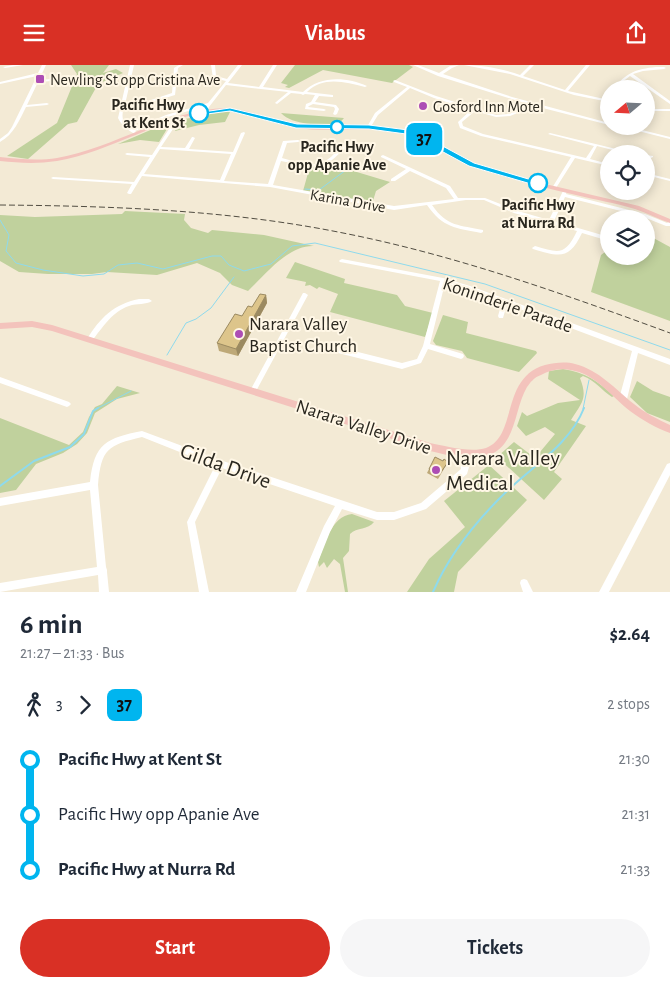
<!DOCTYPE html>
<html lang="en">
<head>
<meta charset="utf-8">
<style>
	body { margin:0; font-family:"Alegreya Sans",sans-serif; background:#f6f6f7; color:#1f2937; height:100vh; display:flex; flex-direction:column; font-size:19px; white-space:nowrap }
	* { box-sizing:border-box; margin:0 }
	p { font-size:16px; color:#747a83 }
	.icon { flex:none; width:28px; height:28px; fill:none; stroke:currentColor; stroke-width:2; stroke-linecap:round; stroke-linejoin:round }
	.map { position:relative; height:527px; overflow:hidden }
	.drawer { display:flex; flex-direction:column; background:#fff; flex:1 }
	.drawer>* { flex:none }
	.badge { padding:0 10px; border-radius:8px; font-size:18px; line-height:32px }
	.needle { width:32px; rotate:251deg }
	.buttons { position:absolute; left:600px; top:15px; display:grid; gap:10px }
	.buttons a { display:grid; place-items:center; width:55px; height:55px; border-radius:50%; background:#fff; box-shadow:0 2px 12px #0003; font-size:25px }
	.map>.badge { position:absolute; translate:-50% -50%; box-shadow:0 0 0 2px #fff }
	.legs { display:flex; align-items:center; gap:8px; height:55px; padding:0 20px; font-size:16px }
	.legs p { margin-inline-start:auto }
	.overview { display:flex; align-items:center; justify-content:space-between; height:85px; padding:0 20px }
	h1 { font-size:28px; font-weight:600; line-height:38px }
	.cta { display:flex; gap:10px; margin-top:auto; padding:10px 20px }
	.cta a { flex:1; height:58px; border-radius:30px; background:#d93025; color:#fff; font-size:20px; font-weight:600; line-height:58px; text-align:center }
	.cta a+a { background:#f6f6f7; color:#1f2937 }
	ul { padding:0 20px; list-style:none }
	li { display:flex; align-items:center; gap:18px; height:55px; font-size:19px }
	li i { display:grid; place-items:center; width:8px; height:100%; margin:0 6px; background:currentColor }
	li i::after { content:''; width:12px; height:12px; margin:-6px; border:4px solid; border-radius:50%; background:#fff }
	li p { margin-inline-start:auto }
	li:first-child i { background:linear-gradient(#0000 50%,currentColor 0) }
	li:last-child i { background:linear-gradient(currentColor 50%,#0000 0) }
	header { display:flex; justify-content:space-between; align-items:center; height:65px; padding:0 20px; background:#d93025; color:#fff; font-size:22px; font-weight:600 }
	.map>svg:first-child { display:block }
	.green { fill:#c0d19d }
	.lines { fill:none; stroke-linecap:round; stroke-linejoin:round }
	.stream-far1 { stroke:#8edaed; stroke-width:1 }
	.stream { stroke:#8edaed; stroke-width:2 }
	.minor { fill:#fff; fill-rule:evenodd }
	.major { fill:#f3c3bc; fill-rule:evenodd }
	.rail { stroke:#514d42; stroke-width:1; stroke-dasharray:6 3; stroke-linecap:butt }
	.wall { fill:#bea978 }
	.shaded-wall { fill:#9b8a61 }
	.building { fill:#ddc58b; stroke:#9b8a61 }
	.line-1 { fill:#00b5ef; stroke:#fff }
	.poi-dot { fill:#ad4db5; stroke:#fff7e6; stroke-width:2 }
	.stop-1-dot { fill:#fff; stroke:#00b5ef; stroke-width:2.5 }
	.labels { text-anchor:middle; stroke-width:4; stroke-linejoin:round; paint-order:stroke }
	.far-poi-label { font-size:16px; fill:#2a271f; stroke:#fff7e6; text-anchor:start }
	.far-stop-label { font-size:16px; font-weight:bold; fill:#2a271f; stroke:#fff7e6 }
	.far-street-label { font-size:16px; fill:#2a271f; stroke:#fff7e6 }
	.street-label { font-size:19px; fill:#2a271f; stroke:#fff7e6 }
	.poi-label { font-size:19px; fill:#2a271f; stroke:#fff7e6; text-anchor:start }
	.near-poi-label { font-size:22px; fill:#2a271f; stroke:#fff7e6; text-anchor:start }
	.near-street-label { font-size:22px; fill:#2a271f; stroke:#fff7e6 }
</style>
</head>
<body>
<header><svg class="icon" aria-label="menu" viewBox="0 0 24 24"><path d="M4 6h16M4 12h16M4 18h16"/></svg>Viabus<svg class="icon" aria-label="share" viewBox="0 0 24 24"><path d="M12 15V3M7 8l5-5 5 5M5 13v7h14v-7"/></svg></header>
<div class="map">
<svg width="670" height="527" viewBox="0 0 670 527">
	<rect width="100%" height="100%" fill="#f3ead5"/>
	<!-- green -->
	<g class="green">
		<path d="M71,0h38l-6,8 13,-4 7,4 -25,11 -21,38 -9,2 -40,35 -21,-3 50,-33 20,-49z"/>
		<path d="M295,0h114l4,2 -21,16 -69,-13 -34,18 -4,-1 3,-2 -7,-2z"/>
		<path d="M221,47h9l-5,10 -26,3 -24,6 5,-11z"/>
		<path d="M281,48l63,5 -7,8c-17,-2 -44,0 -56,-13z"/>
		<path d="M170,59l-11,18 -19,-2 -22,4 44,-19z"/>
		<path d="M327,98l63,19 -14,9 -4,13 -69,-13 7,-25z"/>
		<path d="M125,146l60,3 -1,6 7,8 17,5 4,-3 52,5 50,11c-26,-1 -48,28 -66,45l-16,-6 -12,-12 -23,-10 -40,12 -50,-3 -15,2h-44l-29,-2 -19,-11v-46l35,2 87,-3z"/>
		<path d="M646,169l24,13v74l-79,-29 10,-37 8,-6v7h37z"/>
		<path d="M295,197l50,17 -1,4 53,12 8,11 28,7 -8,24 -95,-25 8,-18 -19,-7 -2,2 -7,-4 -5,1 1,-4 -20,-4z"/>
		<path d="M443,250l25,7 -2,11 70,18 1,2 -18,19 -52,-14 -5,-7 -26,-6 -3,-4z"/>
		<path d="M563,304c22,3 35,12 51,27l-2,1c-11,-7 -16,-16 -29,-21l-3,2c8,21 2,24 -9,42l15,6 -32,46 8,7 -18,21 -47,-43 17,-15 21,16 20,-24 -10,-7 -19,9 -9,-10 5,-14 5,4 31,-13 22,-3 -32,-21 1,-8z"/>
		<path d="M637,316l16,10 17,6v25l-23,-9 -17,-16z"/>
		<path d="M117,321l23,7 -23,6 -22,14 -8,20 -10,11 -14,9 -27,11 -20,26 -16,3v-75l69,27 14,-13 6,-15 6,-10 7,-3z"/>
		<path d="M489,400l38,35 -69,72 -4,20h-47l22,-33 36,-32 -21,-26z"/>
		<path d="M352,449l22,8c-6,8 -17,5 -24,12l-1,17 -6,7 5,34h-3l-5,-28 -6,-5 -7,9 -3,-6 -5,5 -1,-5c6,-16 13,-46 34,-48z"/>
	</g>
	<g class="lines">
		<!-- stream-far1 -->
		<g class="stream-far1">
			<path d="M305,124l14,1 27,-20"/>
			<path d="M0,155l9,15 -3,16 10,12 27,7 40,6 21,-2 14,-9 19,-2 26,6 49,-13h9l8,9 15,6 27,-7 21,-18 23,-3 170,41 185,66"/>
			<path d="M167,290l19,-32 10,-4 15,-11 23,-31"/>
			<path d="M96,344l35,-18"/>
			<path d="M583,344l6,-29"/>
		</g>
		<!-- stream -->
		<g class="stream">
			<path d="M0,421l34,-25 36,-14 14,-13 9,-23 5,-3"/>
			<path d="M433,527c16,-37 45,-73 74,-101 27,-26 63,-47 77,-83"/>
		</g>
		<!-- minor -->
		<g class="minor">
			<path d="M13,0h10l-18,3 -2,-1z"/>
			<path d="M42,0h4l-7,15 13,-1 2,1 -2,1 -14,1 -11,23 20,-2 2,1 -2,1 -21,2c-7,14 -12,27 -26,35v-3l8,-6 4,-6 25,-51 -37,8v-2l38,-9z"/>
			<path d="M130,0h4l-10,44 48,-16 2,-25 5,-3h4l-5,3 -3,27 -52,16c-2,11 2,12 10,18l33,-14 42,-12 18,-22 -13,-3 -2,-13h4l1,11 11,3 11,-14h4l-14,18 31,4 14,-22h4l-14,22 40,5c17,-17 44,-15 64,-6l-2,1c-20,-5 -42,-11 -58,5l26,3v2h-1l-13,-1 -4,6 21,3 3,4 -2,5 -2,1 -2,-1 2,-5 -1,-2 -21,-3 -4,2 -1,1 16,2 2,1 -2,1 -19,-2 1,-5 5,-2 4,-7 -10,-1 -2,1 -2,-1 -10,-1 -14,11 -2,-1 1,-1 12,-10 -62,-7 -17,22 -2,5 -3,-1 1,-5 -37,11 -33,14 2,2 -2,1c-6,-3 -14,-9 -17,-16z"/>
			<path d="M413,0h5l21,8 11,-7 9,-1 -7,3 -9,6 69,23 97,26v2l-74,-19 -25,10 -14,1 -21,-6 -13,11 1,4 20,8 103,24 8,-12 -46,-12 2,-1 87,21h-9l-31,-8 -7,13 19,5v2l-34,-8 -19,30 -2,1 -2,-1 19,-31 -90,-21 -21,-8 -2,-6 13,-12 -37,-12 -24,-10 -32,27 -8,13h-2l-1,-1 8,-14 32,-26 -13,-5 -1,-1 2,-1 41,16 60,19 12,-1 23,-9 -93,-29z"/>
			<path d="M464,0c18,0 40,4 56,10l10,-10h4l-11,11 42,14 21,-25h4l-22,26 41,9v2l-35,-7 -64,-21z"/>
			<path d="M656,2h8l2,1 -2,1 -21,2 -10,3 37,27v3l-40,-28 -9,7 -4,6h-4c13,-16 23,-20 43,-22z"/>
			<rect x="646" y="44" width="24" height="2"/>
			<path d="M170,54h2l3,7 -14,21 24,1 7,-11h1l2,1 -6,11 44,3 8,-19 3,-1 1,1 -21,48 44,3 15,-43 15,-1 2,1 -2,1 -11,1 -5,15c12,3 27,9 39,5 8,-3 13,-9 19,-15 9,-8 24,-3 33,2l-2,1c-6,-2 -12,-5 -19,-5 -10,0 -17,16 -29,19 -13,5 -29,-2 -42,-4l-8,24 121,21 60,-7 -8,-11 -36,-17 -15,10h-4v-2l15,-10 -25,-12v-1l2,-1 67,31 8,12h27l33,13 31,9 14,-29 2,-1 2,1 -1,3 79,20 22,9 3,-2v5h-4l-25,-10 -76,-19 -11,24 55,16v4l-27,-8c-13,27 -22,24 -49,16l-1,-1 3,-2c24,7 30,10 42,-15l-63,-18 -30,-13h-18l-34,5c15,22 28,20 51,25v2l-2,1c-25,-5 -38,-5 -54,-28l-33,5 -124,-23 -128,-11 -11,18h-2l-2,-1 5,-9 -79,-5 -2,-1 2,-1 81,5 16,-25 -23,-2 -2,-1 2,-1 25,2 19,-29zM160,84l71,5 -11,26 -76,-6z"/>
			<path d="M618,61h8l44,11v2z"/>
			<path d="M646,90l7,1v1l-2,1 -5,-1z"/>
			<path d="M646,108l24,6v2l-24,-6z"/>
			<path d="M342,194l101,19 27,8 200,73v6l-32,-12 -11,46 -2,2 -2,1 -2,-1 -2,-2 13,-48 -125,-47 -4,14h-4l-1,-2 4,-14 -36,-13 -21,-6 -15,61 33,10 1,2 -1,2 -2,1 -33,-10 -7,14 -19,6 -64,-16 -2,-1 -1,-2 1,-2 2,-1 64,16 15,-4 6,-13 17,-65 -100,-19 -1,-1 1,-1z"/>
			<path d="M303,228h2l3,2 -53,98 -2,1 -2,-1 -1,-2 1,-2z"/>
			<path d="M139,234h10l3,2c-6,4 -15,2 -23,5 -16,5 -27,22 -37,35h-4l-1,-2c13,-21 27,-35 52,-40z"/>
			<path d="M0,312l69,25 2,2 -2,2 -2,1 -67,-24z"/>
			<path d="M142,366l78,29 157,52h17l27,-9 40,-34 -2,-13 1,-3 3,-1 3,1 3,14 -2,7 -41,35 -32,11h-17l-35,-11 -12,23 -24,60h-10l28,-66 11,-20 -113,-38 -27,54 14,70h-10l-12,-70 28,-56 -73,-29c-34,8 -41,12 -44,48l8,82 1,3v2l2,20h-10l-1,-17 -98,17v-9l97,-16 -7,-77 -90,16v-8l90,-16c4,-39 17,-44 52,-51z"/>
			<path d="M670,398v12l-61,117h-10l68,-128z"/>
			<path d="M524,514l3,1 6,12h-10l-3,-9 1,-3z"/>
		</g>
		<!-- major -->
		<g class="major">
			<path d="M226,43l20,3 40,12 23,3 67,1 26,3 21,6 34,20 18,8 66,19 98,23 31,13v4c-12,-4 -23,-10 -35,-14 -19,-6 -39,-9 -59,-14 -35,-8 -69,-17 -102,-28 -25,-9 -46,-29 -72,-34 -34,-8 -71,0 -105,-5 -28,-5 -54,-20 -82,-17 -55,6 -104,41 -158,50 -20,3 -38,2 -57,0v-4c20,2 38,4 57,1 58,-10 109,-48 169,-50z"/>
			<path d="M32,256l20,4 378,118c15,3 41,10 56,5 32,-12 14,-70 59,-83 9,-2 20,-4 30,-1 24,6 40,25 59,40 11,9 23,15 36,21v8c-14,-5 -28,-13 -40,-22 -18,-14 -33,-35 -55,-40 -11,-3 -24,-2 -34,4 -3,1 -7,3 -9,6 -1,0 -4,5 -5,6 -13,22 -10,56 -37,68 -16,8 -43,0 -60,-4l-378,-120 -20,-4 -32,2v-6z"/>
		</g>
		<!-- rail -->
		<path class="rail" d="M0,140c113,1 227,5 338,27 114,22 223,61 332,101"/>
	</g>
	<!-- wall -->
	<g class="wall">
		<path d="M266,230l1,8 -29,53 -19,-5 -2,-8 35,-36z"/>
		<path d="M448,397l-10,17 -11,-6 2,-4z"/>
	</g>
	<!-- shaded-wall -->
	<path class="shaded-wall" d="M266,230l1,8 -29,53 -2,-7z"/>
	<!-- building -->
	<g class="building">
		<path d="M260,229l6,1 -30,54 -19,-6 18,-29 7,2 6,-10 4,1z"/>
		<path d="M435,392l8,4 1,-2 4,3 -9,13 -10,-6z"/>
	</g>
	<!-- line-1 -->
	<path class="line-1" d="M230,43l67,16 72,1 39,5 18,7 48,26 68,20 -4,3 -69,-20 -48,-26 -15,-6 -37,-5 -73,-1 -66,-17 -31,4 -3,-2z"/>
	<!-- markers -->
	<g class="poi-dot">
		<rect x="35" y="9" width="10" height="10" rx="2.5"/>
		<circle cx="423" cy="41" r="5"/>
		<circle cx="239" cy="269" r="5"/>
		<circle cx="436" cy="405" r="5"/>
	</g>
	<g class="stop-1-dot">
		<circle cx="199" cy="48" r="9"/>
		<circle cx="337" cy="62" r="6"/>
		<circle cx="538" cy="118" r="9"/>
	</g>
	<g class="labels">
		<!-- far-poi labels -->
		<g class="far-poi-label">
			<text x="50" y="20">Newling St opp Cristina Ave</text>
			<text x="433" y="47">Gosford Inn Motel</text>
		</g>
		<!-- far-stop labels -->
		<g class="far-stop-label">
			<text x="185" y="45" text-anchor="end">Pacific Hwy<tspan x="185" dy="18">at Kent St</tspan></text>
			<text x="337" y="87">Pacific Hwy<tspan x="337" dy="18">opp Apanie Ave</tspan></text>
			<text x="538" y="145">Pacific Hwy<tspan x="538" dy="18">at Nurra Rd</tspan></text>
		</g>
		<!-- far-street labels -->
		<g class="far-street-label">
			<text transform="translate(348 135) rotate(10)" y="6">Karina Drive</text>
		</g>
		<!-- street labels -->
		<g class="street-label">
			<text transform="translate(508 239) rotate(19)" y="7">Koninderie Parade</text>
			<text transform="translate(364 361) rotate(18)" y="7">Narara Valley Drive</text>
		</g>
		<!-- poi labels -->
		<g class="poi-label">
			<text x="249" y="265">Narara Valley<tspan x="249" dy="22">Baptist Church</tspan></text>
		</g>
		<!-- near-poi labels -->
		<g class="near-poi-label">
			<text x="446" y="400">Narara Valley<tspan x="446" dy="25">Medical</tspan></text>
		</g>
		<!-- near-street labels -->
		<g class="near-street-label">
			<text transform="translate(226 400) rotate(20)" y="8">Gilda Drive</text>
		</g>
	</g>
</svg>
<div class="buttons">
<a><svg class="needle" viewBox="-14 -14 28 28"><path d="M0-13l5 13h-10z" fill="#e53935"/><path d="M0 13l5-13h-10z" fill="#747a83"/></svg></a>
<a><svg class="icon" aria-label="locate" viewBox="0 0 24 24"><circle cx="12" cy="12" r="6"/><path d="M12 2v4M12 18v4M2 12h4M18 12h4"/></svg></a>
<a><svg class="icon" aria-label="layers" viewBox="0 0 24 24"><path d="M12 4l9 5-9 5-9-5zM3 14l9 5 9-5"/></svg></a>
</div>
<b class="badge" style="left:424px;top:74px;background:#00b5ef;color:#111">37</b>
</div>
<section class="drawer">
<div class="overview"><div><h1>6 min</h1><p>21:27 – 21:33 · Bus</p></div><b>$2.64</b></div>
<div class="legs"><svg class="icon" aria-label="walk" viewBox="0 0 24 24"><circle cx="13" cy="4" r="2"/><path d="M13 8l-2 6 4 7M11 14l-3 7M7 12l3-4h3l4 4"/></svg>3<svg class="icon" aria-label="forward" viewBox="0 0 24 24"><path d="M9 5l7 7-7 7"/></svg><b class="badge" style="background:#00b5ef;color:#111">37</b><p>2 stops</p></div>
<ul>
<li><i style="color:#00b5ef"></i><b>Pacific Hwy at Kent St</b><p>21:30</p></li>
<li><i style="color:#00b5ef"></i><span>Pacific Hwy opp Apanie Ave</span><p>21:31</p></li>
<li><i style="color:#00b5ef"></i><b>Pacific Hwy at Nurra Rd</b><p>21:33</p></li>
</ul>
<div class="cta"><a>Start</a><a>Tickets</a></div>
</section>
</body>
</html>
